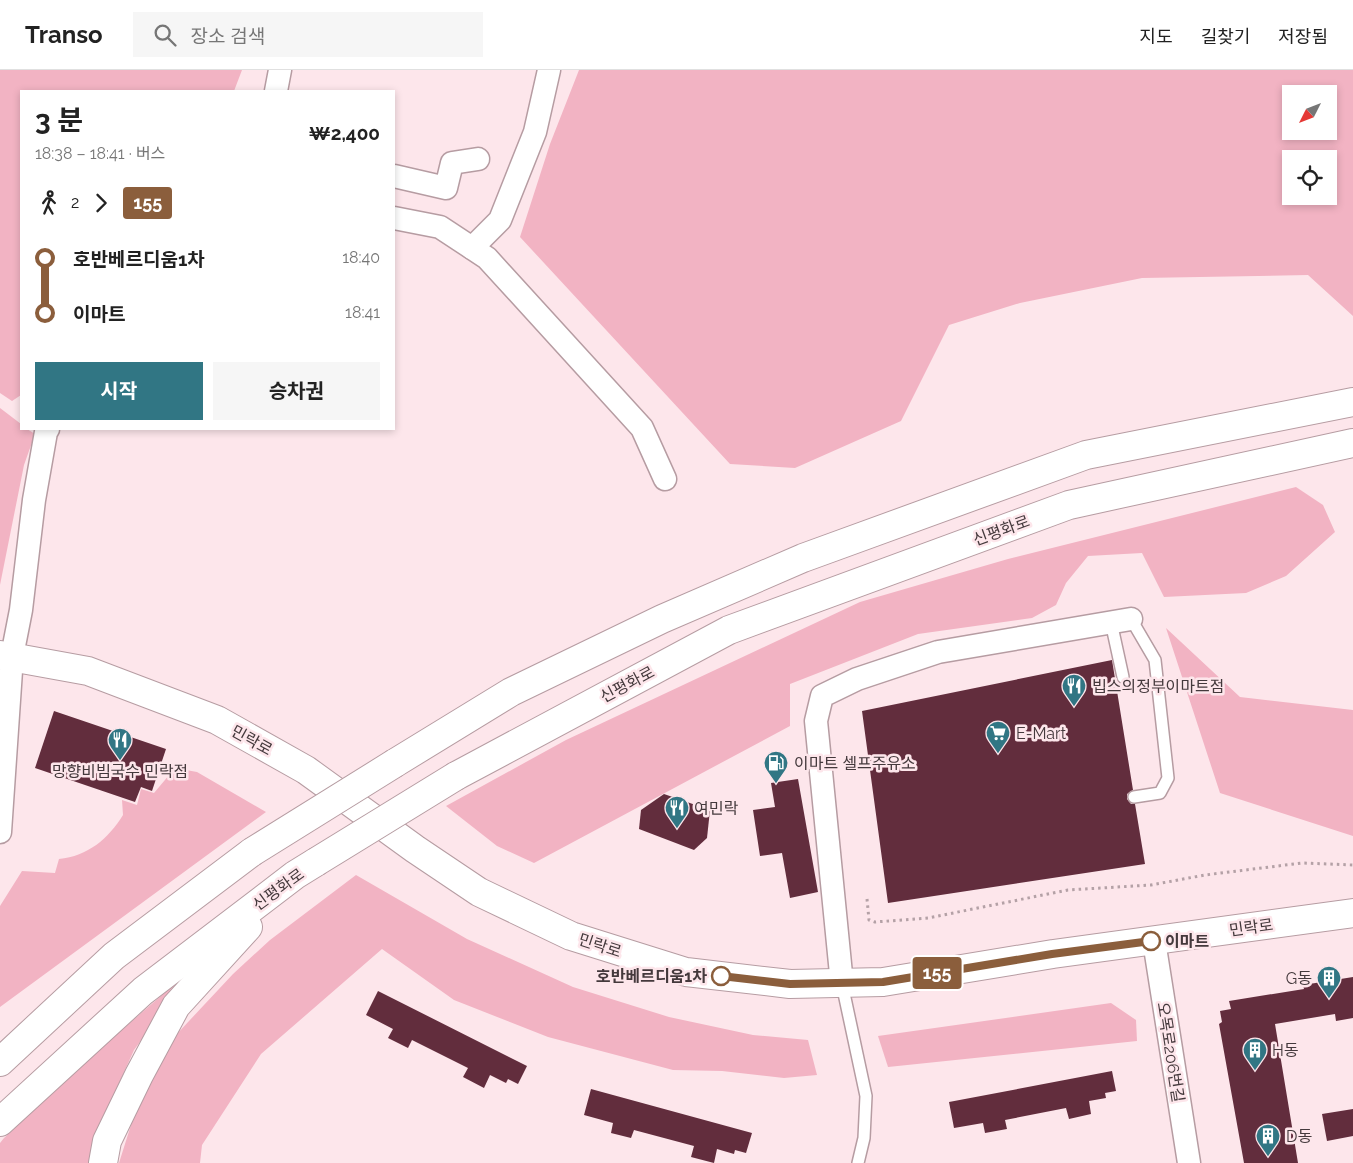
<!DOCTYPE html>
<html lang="ko">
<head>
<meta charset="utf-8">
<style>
	body { margin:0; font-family:Raleway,"Noto Sans KR",sans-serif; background:#f6f6f6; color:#222; height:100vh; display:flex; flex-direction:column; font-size:19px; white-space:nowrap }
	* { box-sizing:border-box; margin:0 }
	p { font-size:16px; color:#767676 }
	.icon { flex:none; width:28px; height:28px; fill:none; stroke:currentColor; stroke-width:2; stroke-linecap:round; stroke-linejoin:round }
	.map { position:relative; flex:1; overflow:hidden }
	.panel { position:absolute; left:20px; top:20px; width:375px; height:340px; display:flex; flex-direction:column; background:#fff; border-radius:0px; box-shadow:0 2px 8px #0003 }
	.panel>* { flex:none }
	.badge { padding:0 10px; border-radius:4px; font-size:18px; line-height:32px }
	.needle { width:32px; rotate:228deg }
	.buttons { position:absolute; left:1282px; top:15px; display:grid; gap:10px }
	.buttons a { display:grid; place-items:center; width:55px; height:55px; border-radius:0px; background:#fff; box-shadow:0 2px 8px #0003; font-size:25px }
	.map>.badge { position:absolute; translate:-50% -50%; box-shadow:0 0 0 2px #fff }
	.legs { display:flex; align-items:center; gap:8px; height:55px; padding:0 15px; font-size:16px }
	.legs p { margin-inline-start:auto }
	.head { display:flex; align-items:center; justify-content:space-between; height:85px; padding:0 15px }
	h1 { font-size:28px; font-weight:700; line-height:38px }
	.action { display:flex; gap:10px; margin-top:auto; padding:10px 15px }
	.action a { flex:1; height:58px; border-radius:0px; background:#317684; color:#fff; font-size:20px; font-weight:700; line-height:58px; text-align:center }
	.action a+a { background:#f6f6f6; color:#222 }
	ul { padding:0 15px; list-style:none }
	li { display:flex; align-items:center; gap:18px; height:55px; font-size:19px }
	li i { display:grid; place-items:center; width:8px; height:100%; margin:0 6px; background:currentColor }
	li i::after { content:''; width:12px; height:12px; margin:-6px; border:4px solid; border-radius:50%; background:#fff }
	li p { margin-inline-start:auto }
	li:first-child i { background:linear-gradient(#0000 50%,currentColor 0) }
	li:last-child i { background:linear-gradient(currentColor 50%,#0000 0) }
	header { display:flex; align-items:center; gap:30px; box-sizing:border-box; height:70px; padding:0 25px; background:#fff; border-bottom:1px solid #e0e0e0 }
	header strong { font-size:24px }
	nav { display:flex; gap:28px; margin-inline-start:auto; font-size:18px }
	.search { width:350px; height:45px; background:#f6f6f6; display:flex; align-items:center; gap:12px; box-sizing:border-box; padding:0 18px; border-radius:0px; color:#767676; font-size:19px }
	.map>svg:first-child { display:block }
	.green { fill:#f2b3c3; fill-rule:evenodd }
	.building { fill:#622d3d }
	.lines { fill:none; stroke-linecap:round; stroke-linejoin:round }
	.service-casing { stroke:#b69ca2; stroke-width:14 }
	.minor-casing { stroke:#b69ca2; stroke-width:25 }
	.secondary-casing { stroke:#b69ca2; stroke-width:30 }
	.trunk-casing { stroke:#b69ca2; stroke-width:30 }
	.path { stroke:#b4a1a6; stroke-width:3; stroke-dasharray:2.5 4; stroke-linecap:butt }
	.service { stroke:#fff; stroke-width:11 }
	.minor { stroke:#fff; stroke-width:22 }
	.secondary { stroke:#fff; stroke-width:28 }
	.trunk { stroke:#fff; stroke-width:28 }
	.trunk-bridge-casing { stroke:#b69ca2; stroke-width:30; stroke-linecap:butt }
	.trunk-bridge { stroke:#fff; stroke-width:28 }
	.line-1-casing { stroke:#fff; stroke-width:11 }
	.line-1 { stroke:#8b5e3c; stroke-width:8 }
	.stop-1-dot { fill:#fff; stroke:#8b5e3c; stroke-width:2.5 }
	.labels { text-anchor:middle; stroke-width:5; stroke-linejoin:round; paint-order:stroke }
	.street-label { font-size:16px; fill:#44393c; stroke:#fde6eb }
	.poi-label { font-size:16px; fill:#44393c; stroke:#fde6eb; text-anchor:start }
	.stop-label { font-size:16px; font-weight:bold; fill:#44393c; stroke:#fde6eb; text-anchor:start }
</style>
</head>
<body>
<header>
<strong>Transo</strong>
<div class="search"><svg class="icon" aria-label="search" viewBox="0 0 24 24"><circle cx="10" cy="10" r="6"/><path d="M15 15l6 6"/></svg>장소 검색</div>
<nav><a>지도</a><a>길찾기</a><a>저장됨</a></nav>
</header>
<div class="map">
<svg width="1353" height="1093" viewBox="0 0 1353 1093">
	<rect width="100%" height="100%" fill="#fde6eb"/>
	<!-- green -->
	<g class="green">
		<path d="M0,0h242l-8,21h-213v304l-9,6 -12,-8z"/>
		<path d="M579,0h774v246l-45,-41 -166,3 -122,25 -71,22 -48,96 -106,47 -65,-4 -210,-227 30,-93zM1291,24h38v37h-38zM1291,89h38v37h-38z"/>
		<path d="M0,338l21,16v5h6l8,5 -11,31 -24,120z"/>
		<path d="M1296,417l27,18 12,27 -49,44 -40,17 -82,4 -22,-44 -54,3 -22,27 -10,22 -24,13 -114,16 -128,50v42l-256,137 -37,-17 -51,-40 120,-66 294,-138 148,-43z"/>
		<path d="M1166,558l74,69 113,13v126l-133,-43z"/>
		<path d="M175,698l22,4 69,40 -266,195v-101l22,-35 33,2 4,-14c29,-3 49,-20 64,-44l-1,-15 15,5 4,-16 13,4z"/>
		<path d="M356,805l111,64 106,48 96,30 84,18 55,5 9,35 -33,3 -62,-7 -49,-1 -125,-33 -94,-37 -72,-51 -121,105 -59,91 -2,18h-81l17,-54 39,-73 58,-62 37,-34z"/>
		<path d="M176,913v10l-42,57 -36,80 -6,33h-92v-20l4,-5 106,-98z"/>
		<path d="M1111,933l25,17 1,21 -249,26 -10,-31z"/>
	</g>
	<!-- building -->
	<g class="building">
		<path d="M1112,590l21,130 -6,4v5l4,5h4l10,60 -257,39 -26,-192z"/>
		<path d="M54,641l112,38 -14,42 -11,-4 -6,15 -100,-34z"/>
		<path d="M798,709l20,113 -28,6 -8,-45 -22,3 -7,-46 22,-3 -4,-24z"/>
		<path d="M664,724l46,16 -3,28 -13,12 -55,-21 2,-19z"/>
		<path d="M1353,907v41l-17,3 -1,-7 -60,10 23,139h-54l-25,-139 3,-2 -2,-11 11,-2 -2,-8 75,-12 -1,-4z"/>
		<path d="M378,921l149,75 -9,18 -10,-5 -2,4 -16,-8 -6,13 -21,-11 5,-9 -56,-28 -4,8 -20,-10 5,-9 -27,-14z"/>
		<path d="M1112,1001l4,20 -11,2 1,5 -17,3 2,13 -22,5 -3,-11 -61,12 2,9 -22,4 -2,-10 -29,5 -5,-26z"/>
		<path d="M591,1019l161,44 -6,20 -11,-3 -1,4 -17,-5 -3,14 -23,-6 3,-11 -60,-16 -3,8 -20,-5 2,-10 -29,-8z"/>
		<path d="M1353,1039v27l-26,5 -5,-27z"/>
	</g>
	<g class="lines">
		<defs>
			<g id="service">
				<path d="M1131,549l24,41 13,118 -8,15 -26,4"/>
				<path d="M1111,552l12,55"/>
				<path d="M842,914l24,112 -2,42 -6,25"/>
			</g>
			<g id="minor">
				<path d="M276,21l4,-21"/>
				<path d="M394,106l52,12 6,-25 26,-4"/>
				<path d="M394,148l46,9 47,31 155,170 23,51"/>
				<path d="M472,178l28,-28 35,-88 14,-62"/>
				<path d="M0,762l12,-176 9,-46 13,-110 12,-68 2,-3"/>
				<path d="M1154,871l35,222"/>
				<path d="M842,914l-26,-263 6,-25 35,-17 81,-27 193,-33"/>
			</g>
			<path id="secondary" d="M0,585l88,16 129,49 89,50 109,79 64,43 92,44 115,36 104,12 93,-2 170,-28 300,-41"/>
			<g id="trunk">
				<path d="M395,693l116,-71 151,-73 141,-61 283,-103 267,-53"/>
				<path d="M456,706l273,-146 340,-125 284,-62"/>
				<path d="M0,992l114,-106 138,-104"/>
				<path d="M0,1052l143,-131 152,-116 21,-13"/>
				<path d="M103,1093l4,-22 32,-66 37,-69 72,-79"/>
			</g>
		</defs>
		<!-- service casing -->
		<use href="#service" class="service-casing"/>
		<!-- minor casing -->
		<use href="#minor" class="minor-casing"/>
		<!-- secondary casing -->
		<use href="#secondary" class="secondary-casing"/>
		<!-- trunk casing -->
		<use href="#trunk" class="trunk-casing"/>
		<!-- path -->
		<path class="path" d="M867,829l2,21 6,2 53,-4 140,-28 83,-5 54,-10 97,-12 51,2"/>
		<!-- service -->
		<use href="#service" class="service"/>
		<!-- minor -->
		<use href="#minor" class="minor"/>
		<!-- secondary -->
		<use href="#secondary" class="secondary"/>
		<!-- trunk -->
		<use href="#trunk" class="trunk"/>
		<defs>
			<g id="trunk-bridge">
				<path d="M252,782l143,-89"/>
				<path d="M316,792l140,-86"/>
			</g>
		</defs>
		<!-- trunk-bridge casing -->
		<use href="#trunk-bridge" class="trunk-bridge-casing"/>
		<!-- trunk-bridge -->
		<use href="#trunk-bridge" class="trunk-bridge"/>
	</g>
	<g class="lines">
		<defs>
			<path id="line-1" d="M721,906l69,8 93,-2 169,-28 99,-13"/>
		</defs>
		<!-- line-1 casing -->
		<use href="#line-1" class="line-1-casing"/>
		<!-- line-1 -->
		<use href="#line-1" class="line-1"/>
	</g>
	<!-- icons -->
	<defs>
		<symbol id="restaurant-pin" viewBox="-11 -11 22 30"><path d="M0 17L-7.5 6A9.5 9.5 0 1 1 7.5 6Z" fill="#317684" stroke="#fde6eb"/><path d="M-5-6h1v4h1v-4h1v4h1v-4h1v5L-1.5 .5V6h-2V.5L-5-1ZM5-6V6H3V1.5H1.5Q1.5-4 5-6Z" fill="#fff"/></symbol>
		<symbol id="supermarket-pin" viewBox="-11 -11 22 30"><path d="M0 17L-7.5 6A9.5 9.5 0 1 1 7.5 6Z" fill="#317684" stroke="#fde6eb"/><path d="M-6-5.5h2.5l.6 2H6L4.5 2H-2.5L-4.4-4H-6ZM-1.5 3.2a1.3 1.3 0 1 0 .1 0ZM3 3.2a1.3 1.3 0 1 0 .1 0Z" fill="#fff"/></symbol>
		<symbol id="fuel-pin" viewBox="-11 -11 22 30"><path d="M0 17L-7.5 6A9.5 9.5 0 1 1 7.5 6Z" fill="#317684" stroke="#fde6eb"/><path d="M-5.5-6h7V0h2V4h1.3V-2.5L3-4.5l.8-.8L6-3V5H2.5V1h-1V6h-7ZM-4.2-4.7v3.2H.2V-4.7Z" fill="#fff"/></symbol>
		<symbol id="building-pin" viewBox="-11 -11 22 30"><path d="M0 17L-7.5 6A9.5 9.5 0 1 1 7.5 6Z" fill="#317684" stroke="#fde6eb"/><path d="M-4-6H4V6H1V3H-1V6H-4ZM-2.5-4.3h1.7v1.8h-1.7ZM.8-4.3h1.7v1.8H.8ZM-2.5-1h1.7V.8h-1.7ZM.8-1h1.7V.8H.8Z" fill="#fff"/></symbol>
	</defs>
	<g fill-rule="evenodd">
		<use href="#restaurant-pin" x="1060" y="602" width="28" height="38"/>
		<use href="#supermarket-pin" x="984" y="649" width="28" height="38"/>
		<use href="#restaurant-pin" x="106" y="656" width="28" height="38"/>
		<use href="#fuel-pin" x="762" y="679" width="28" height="38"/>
		<use href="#restaurant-pin" x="663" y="724" width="28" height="38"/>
		<use href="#building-pin" x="1315" y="894" width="28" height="38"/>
		<use href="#building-pin" x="1241" y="966" width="28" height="38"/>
		<use href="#building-pin" x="1254" y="1052" width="28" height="38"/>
	</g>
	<!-- markers -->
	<g class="stop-1-dot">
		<circle cx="1151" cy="871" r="9"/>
		<circle cx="721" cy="906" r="9"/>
	</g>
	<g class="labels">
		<!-- street labels -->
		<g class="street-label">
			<text transform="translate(1001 460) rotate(-20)" y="6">신평화로</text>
			<text transform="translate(627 614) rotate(-28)" y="6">신평화로</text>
			<text transform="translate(252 670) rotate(29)" y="6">민락로</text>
			<text transform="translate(278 819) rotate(-36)" y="6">신평화로</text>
			<text transform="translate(1251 857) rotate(-8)" y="6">민락로</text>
			<text transform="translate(600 875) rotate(18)" y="6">민락로</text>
			<text transform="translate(1171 982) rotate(81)" y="6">오목로206번길</text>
		</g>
		<!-- poi labels -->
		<g class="poi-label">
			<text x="1092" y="622">빕스의정부이마트점</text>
			<text x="1016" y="669">E-Mart</text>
			<text x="794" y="699">이마트 셀프주유소</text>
			<text x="120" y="707" text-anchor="middle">망향비빔국수 민락점</text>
			<text x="694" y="744">여민락</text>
			<text x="1312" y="914" text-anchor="end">G동</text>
			<text x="1272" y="986">H동</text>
			<text x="1286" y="1072">D동</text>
		</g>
		<!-- stop labels -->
		<g class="stop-label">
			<text x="1165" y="877">이마트</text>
			<text x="707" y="912" text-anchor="end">호반베르디움1차</text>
		</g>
	</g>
</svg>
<div class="buttons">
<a><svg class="needle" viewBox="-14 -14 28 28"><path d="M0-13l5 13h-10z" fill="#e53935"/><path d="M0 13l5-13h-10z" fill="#767676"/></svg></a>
<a><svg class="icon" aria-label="locate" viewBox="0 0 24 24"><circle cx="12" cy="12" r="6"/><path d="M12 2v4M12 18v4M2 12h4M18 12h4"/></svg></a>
</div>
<b class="badge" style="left:937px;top:903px;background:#8b5e3c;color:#fff">155</b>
<section class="panel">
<div class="head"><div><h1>3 분</h1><p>18:38 – 18:41 · 버스</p></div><b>₩2,400</b></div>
<div class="legs"><svg class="icon" aria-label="walk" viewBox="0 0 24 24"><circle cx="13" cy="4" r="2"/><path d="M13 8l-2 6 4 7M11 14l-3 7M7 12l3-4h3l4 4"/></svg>2<svg class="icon" aria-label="forward" viewBox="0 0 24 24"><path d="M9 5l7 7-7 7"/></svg><b class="badge" style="background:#8b5e3c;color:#fff">155</b></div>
<ul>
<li><i style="color:#8b5e3c"></i><b>호반베르디움1차</b><p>18:40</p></li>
<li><i style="color:#8b5e3c"></i><b>이마트</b><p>18:41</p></li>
</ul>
<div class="action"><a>시작</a><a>승차권</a></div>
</section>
</div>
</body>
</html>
